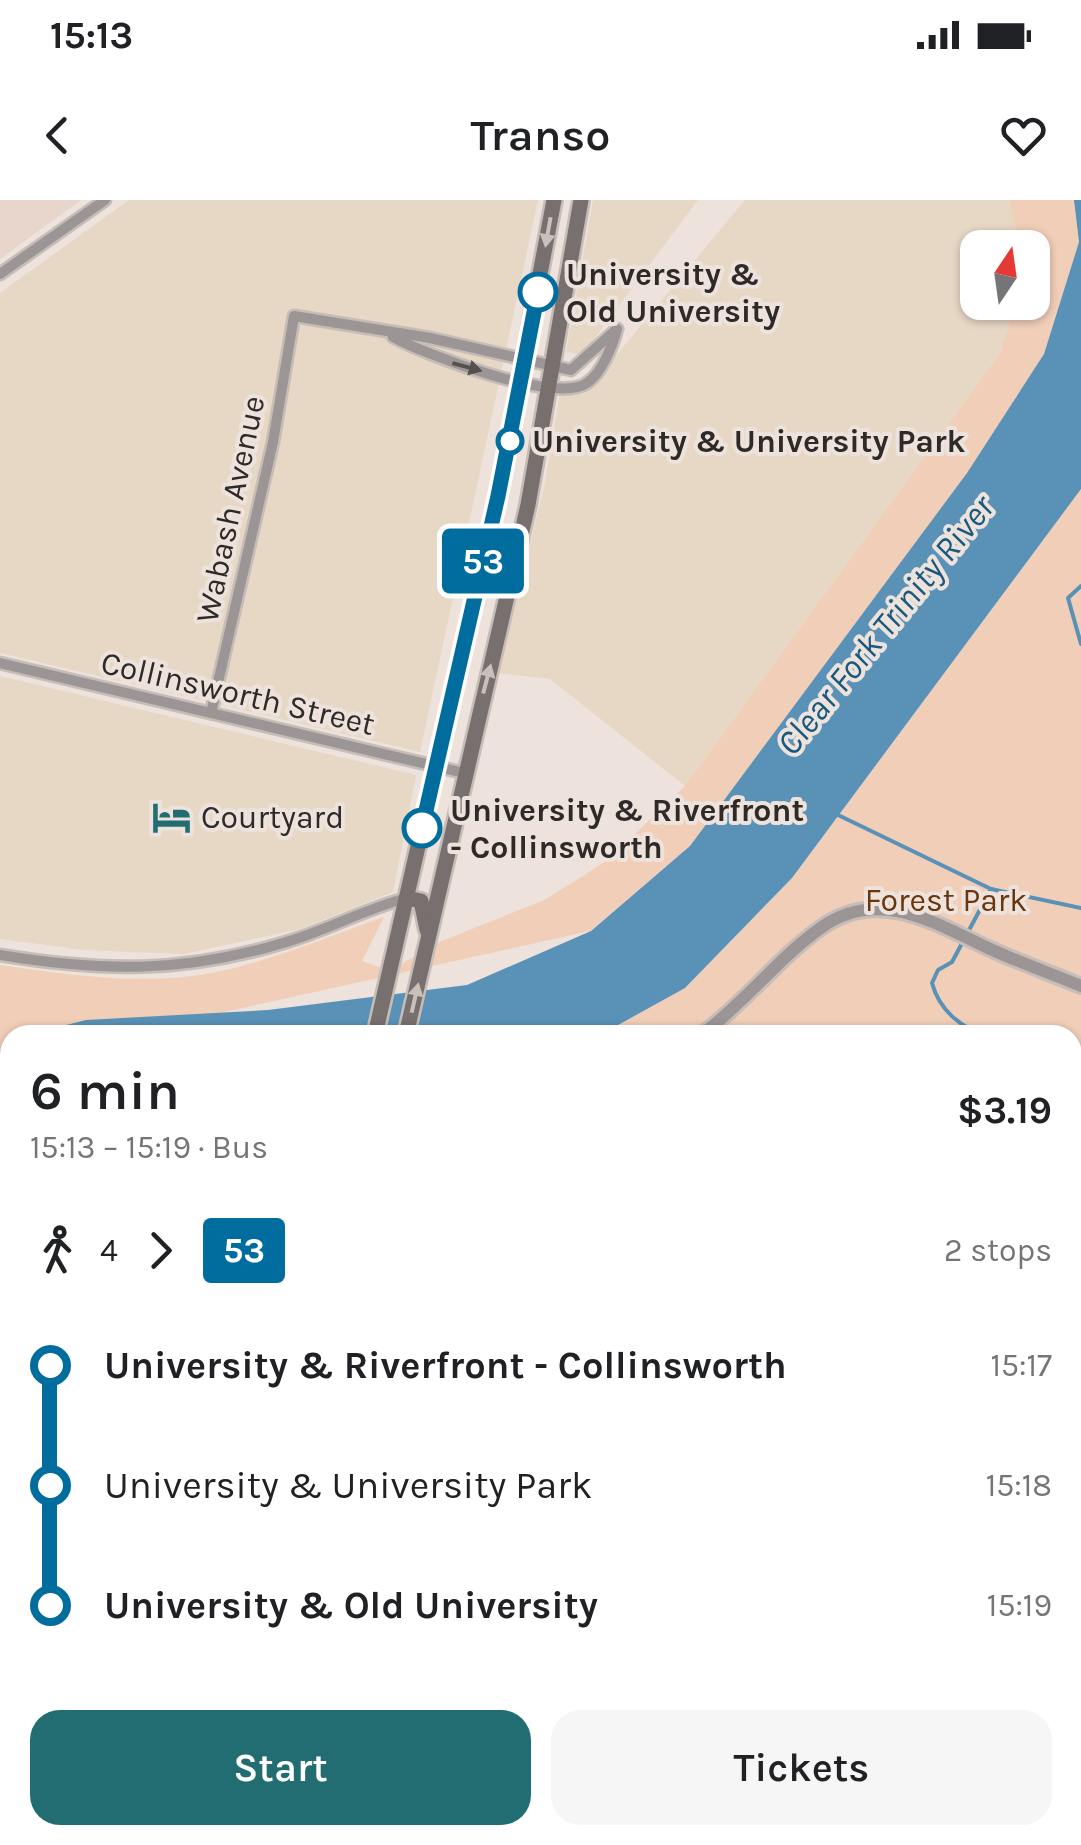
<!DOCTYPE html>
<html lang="en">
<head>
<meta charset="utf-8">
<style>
	body { margin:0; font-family:Karla,sans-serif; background:#f6f6f6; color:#202124; height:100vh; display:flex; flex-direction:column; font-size:38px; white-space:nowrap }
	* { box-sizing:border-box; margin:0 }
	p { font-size:32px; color:#757577 }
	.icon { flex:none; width:55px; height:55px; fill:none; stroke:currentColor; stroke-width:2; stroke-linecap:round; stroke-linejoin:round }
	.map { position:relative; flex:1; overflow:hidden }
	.side { position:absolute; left:0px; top:825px; width:1082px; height:820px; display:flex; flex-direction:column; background:#fff; border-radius:30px 30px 0 0; box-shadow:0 2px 8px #0004 }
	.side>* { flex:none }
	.badge { padding:0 20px; border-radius:8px; font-size:35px; line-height:65px }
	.needle { width:65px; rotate:13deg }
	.tools { position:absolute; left:960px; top:30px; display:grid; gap:20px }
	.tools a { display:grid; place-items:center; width:90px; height:90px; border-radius:20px; background:#fff; box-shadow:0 2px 8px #0004; font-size:50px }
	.map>.badge { position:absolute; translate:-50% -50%; box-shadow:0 0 0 5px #fff }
	.legs { display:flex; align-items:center; gap:15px; height:110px; padding:0 30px; font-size:32px }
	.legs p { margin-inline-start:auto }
	.headline { display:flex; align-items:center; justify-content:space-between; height:170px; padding:0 30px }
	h1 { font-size:55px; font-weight:600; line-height:75px }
	.action { display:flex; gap:20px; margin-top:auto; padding:20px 30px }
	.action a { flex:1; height:115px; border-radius:30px; background:#216d71; color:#fff; font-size:40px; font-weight:600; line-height:115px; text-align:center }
	.action a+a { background:#f6f6f6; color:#202124 }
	ul { padding:0 30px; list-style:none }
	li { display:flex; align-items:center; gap:35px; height:120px; font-size:38px }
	li i { display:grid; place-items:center; width:15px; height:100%; margin:0 12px; background:currentColor }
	li i::after { content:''; width:25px; height:25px; margin:-12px; border:8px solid; border-radius:50%; background:#fff }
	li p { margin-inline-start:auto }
	li:first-child i { background:linear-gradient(#0000 50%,currentColor 0) }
	li:last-child i { background:linear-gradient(currentColor 50%,#0000 0) }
	.status { display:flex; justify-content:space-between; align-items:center; height:70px; padding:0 50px; background:#fff; direction:ltr }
	.status svg { height:28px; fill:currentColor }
	header { display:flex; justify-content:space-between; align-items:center; height:130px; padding:0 30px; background:#fff; font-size:45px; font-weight:600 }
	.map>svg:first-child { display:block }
	.commercial { fill:#e7d8c5 }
	.built { fill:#e8d6cc }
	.green { fill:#f1ceb8 }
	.water { fill:#5991b7 }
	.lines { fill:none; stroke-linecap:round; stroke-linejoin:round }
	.stream { stroke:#5991b7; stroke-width:4 }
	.pedestrian-casing { stroke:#c7bdb8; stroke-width:12 }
	.minor-casing { stroke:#c7bdb8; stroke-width:15 }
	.tertiary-casing { stroke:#c7bdb8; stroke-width:18 }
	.secondary-casing { stroke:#c7bdb8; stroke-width:20 }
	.pedestrian { stroke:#9b9695; stroke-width:8 }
	.minor { stroke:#9b9695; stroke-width:10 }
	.tertiary { stroke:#9b9695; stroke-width:12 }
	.secondary { stroke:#78706f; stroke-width:15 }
	.oneway { fill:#cac0bb }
	.oneway2 { fill:#54504e }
	.line-1-casing { stroke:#fff; stroke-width:22 }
	.line-1 { stroke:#006d9e; stroke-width:15 }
	.stop-1-dot { fill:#fff; stroke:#006d9e; stroke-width:5 }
	.labels { text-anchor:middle; stroke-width:8; stroke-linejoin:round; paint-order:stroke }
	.stop-label { font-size:32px; font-weight:bold; fill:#2e2a27; stroke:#ede2dc; text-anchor:start }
	.street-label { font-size:32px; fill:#2e2a27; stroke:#ede2dc }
	.poi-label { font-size:32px; fill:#2e2a27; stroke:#ede2dc; text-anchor:start }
	.park-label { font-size:32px; fill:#6a360e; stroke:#ede2dc }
	.water-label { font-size:35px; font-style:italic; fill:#18597f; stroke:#ede2dc }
</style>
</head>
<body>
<div class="status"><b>15:13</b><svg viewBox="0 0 49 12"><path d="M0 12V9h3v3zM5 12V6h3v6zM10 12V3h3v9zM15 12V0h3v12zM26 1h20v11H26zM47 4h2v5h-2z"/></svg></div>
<header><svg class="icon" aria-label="back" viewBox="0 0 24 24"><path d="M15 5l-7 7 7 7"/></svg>Transo<svg class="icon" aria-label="heart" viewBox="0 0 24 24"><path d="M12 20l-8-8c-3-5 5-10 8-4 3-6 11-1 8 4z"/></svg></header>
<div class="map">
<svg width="1081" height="1645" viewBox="0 0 1081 1645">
	<rect width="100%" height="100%" fill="#ede2dc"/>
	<!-- commercial -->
	<g class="commercial">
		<path d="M129,0h409l-118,552 -420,-99v-360z"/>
		<path d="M593,0h105l-116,155 -16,-3z"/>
		<path d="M745,0h264l11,47 -42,1v54l38,1 -16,50 -315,433 -135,-107 -52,-6 47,-190 15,-90 24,1z"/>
		<path d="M0,476l416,99 -23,117 -92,37 -117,25 -100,-4 -84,-11z"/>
	</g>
	<!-- built -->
	<path class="built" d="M0,0h81l-81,59z"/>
	<!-- green -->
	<g class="green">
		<path d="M1009,0h65l5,42 -35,112 -77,119 -277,373 -100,85 -469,104h-111v25l-10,2v-97c62,9 122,18 184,12 68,-7 136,-38 200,-60l-22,44 28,10 47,-28 107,-43 39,-24 27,-18 75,-72 315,-433 16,-50 16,-1v-54l-12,-1z"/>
		<path d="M1081,289v673l-8,49 -1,-176h-472l85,-47 107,-110z"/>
		<path d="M10,921v318h-10v-315z"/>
		<path d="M1073,1173l8,15v457h-221l-4,-10h216z"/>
		<path d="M10,1271v364h162l-3,10h-169v-372z"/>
	</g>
	<!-- water -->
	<path class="water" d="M1074,0h7v289l-289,389 -107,110 -85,47h-573l59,-15 182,-10 199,-25 124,-54 99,-85 277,-373 77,-119 35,-112z"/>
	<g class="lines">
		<!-- stream -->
		<g class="stream">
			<path d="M1081,386l-13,12 13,46"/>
			<path d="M836,614l155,75 -39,73 -14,8 -6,13c7,26 28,45 54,52"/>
			<path d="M991,689l90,19"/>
			<path d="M1072,1445l9,8"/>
		</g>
		<defs>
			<g id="pedestrian">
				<path d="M1072,1432l9,-1"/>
				<path d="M1072,1494l8,69 -7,47 8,20"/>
				<path d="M1032,1635l4,10"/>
			</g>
			<g id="minor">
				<path d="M0,74l105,-74"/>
				<path d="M393,137c31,17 164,68 194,46 15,-10 26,-38 30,-54"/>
				<path d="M0,463l464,110"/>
				<path d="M211,513l62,-271 21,-126 136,22 141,32 46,-41"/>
				<path d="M0,755c102,17 183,18 283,-12 43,-12 81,-34 124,-45"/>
				<path d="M0,1589l10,1"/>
				<path d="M828,1635l6,10"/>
				<path d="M545,1645l8,-10"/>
			</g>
			<g id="tertiary">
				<path d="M701,835c44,-32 77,-77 121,-108 56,-40 113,-4 166,21 30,14 62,25 93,38"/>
				<path d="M0,1247l10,-2"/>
				<path d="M0,1265l10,-1"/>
			</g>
			<g id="secondary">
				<path d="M407,698l14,3 6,29"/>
				<path d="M375,835l123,-539 56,-296"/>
				<path d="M406,835l122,-530 53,-305"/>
				<path d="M177,1645l2,-10"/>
				<path d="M206,1645l2,-10"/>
			</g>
		</defs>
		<!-- pedestrian casing -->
		<use href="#pedestrian" class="pedestrian-casing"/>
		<!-- minor casing -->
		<use href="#minor" class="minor-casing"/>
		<!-- tertiary casing -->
		<use href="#tertiary" class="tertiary-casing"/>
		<!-- secondary casing -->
		<use href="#secondary" class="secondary-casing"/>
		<!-- pedestrian -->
		<use href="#pedestrian" class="pedestrian"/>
		<!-- minor -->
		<use href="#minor" class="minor"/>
		<!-- tertiary -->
		<use href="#tertiary" class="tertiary"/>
		<!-- secondary -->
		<use href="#secondary" class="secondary"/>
	</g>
	<!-- one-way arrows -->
	<defs><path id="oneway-solid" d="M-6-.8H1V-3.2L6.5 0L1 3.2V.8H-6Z" transform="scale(2.5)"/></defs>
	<g class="oneway">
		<use href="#oneway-solid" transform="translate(548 32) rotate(100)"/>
		<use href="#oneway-solid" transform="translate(487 479) rotate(-75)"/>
		<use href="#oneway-solid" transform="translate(415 798) rotate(-77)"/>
	</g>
	<use class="oneway2" href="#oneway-solid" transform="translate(467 167) rotate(15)"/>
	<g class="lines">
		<defs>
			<path id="line-1" d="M422,628l76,-332 40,-204"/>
		</defs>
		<!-- line-1 casing -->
		<use href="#line-1" class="line-1-casing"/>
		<!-- line-1 -->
		<use href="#line-1" class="line-1"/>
	</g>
	<!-- icons -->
	<defs>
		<symbol id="hotel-bare" viewBox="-9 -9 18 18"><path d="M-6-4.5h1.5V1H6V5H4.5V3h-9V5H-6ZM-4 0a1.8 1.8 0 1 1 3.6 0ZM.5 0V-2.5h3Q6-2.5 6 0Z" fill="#216d71" stroke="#ede2dc" stroke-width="2.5" paint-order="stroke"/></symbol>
	</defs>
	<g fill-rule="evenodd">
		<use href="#hotel-bare" x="144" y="590" width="55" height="55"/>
	</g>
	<!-- markers -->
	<g class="stop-1-dot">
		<circle cx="538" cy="92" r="18"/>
		<circle cx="510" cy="241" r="12"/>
		<circle cx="422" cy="628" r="18"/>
	</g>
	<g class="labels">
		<!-- stop labels -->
		<g class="stop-label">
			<text x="566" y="85">University &amp;<tspan x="566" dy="37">Old University</tspan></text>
			<text x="532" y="252">University &amp; University Park</text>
			<text x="450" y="621">University &amp; Riverfront<tspan x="450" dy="37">- Collinsworth</tspan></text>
		</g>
		<!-- street labels -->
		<g class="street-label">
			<text transform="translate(230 309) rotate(-78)" y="11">Wabash Avenue</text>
			<text transform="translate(238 493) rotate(13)" y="11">Collinsworth Street</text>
		</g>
		<!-- poi labels -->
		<g class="poi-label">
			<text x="201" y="628">Courtyard</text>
		</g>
		<!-- park labels -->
		<g class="park-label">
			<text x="946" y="711">Forest Park</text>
		</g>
		<!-- water labels -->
		<g class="water-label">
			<text transform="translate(885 425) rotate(-51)" y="12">Clear Fork Trinity River</text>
		</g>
	</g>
</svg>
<div class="tools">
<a><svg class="needle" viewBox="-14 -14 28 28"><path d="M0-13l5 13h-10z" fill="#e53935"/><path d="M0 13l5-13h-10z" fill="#757577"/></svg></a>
</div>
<b class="badge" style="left:483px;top:361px;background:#006d9e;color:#fff">53</b>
<section class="side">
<div class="headline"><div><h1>6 min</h1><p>15:13 – 15:19 · Bus</p></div><b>$3.19</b></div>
<div class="legs"><svg class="icon" aria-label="walk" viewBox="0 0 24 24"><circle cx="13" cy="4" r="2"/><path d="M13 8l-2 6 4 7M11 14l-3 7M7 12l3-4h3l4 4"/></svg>4<svg class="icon" aria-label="forward" viewBox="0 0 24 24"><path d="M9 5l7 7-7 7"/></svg><b class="badge" style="background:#006d9e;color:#fff">53</b><p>2 stops</p></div>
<ul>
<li><i style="color:#006d9e"></i><b>University &amp; Riverfront - Collinsworth</b><p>15:17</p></li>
<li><i style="color:#006d9e"></i><span>University &amp; University Park</span><p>15:18</p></li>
<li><i style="color:#006d9e"></i><b>University &amp; Old University</b><p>15:19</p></li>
</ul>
<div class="action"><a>Start</a><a>Tickets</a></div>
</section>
</div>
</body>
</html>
